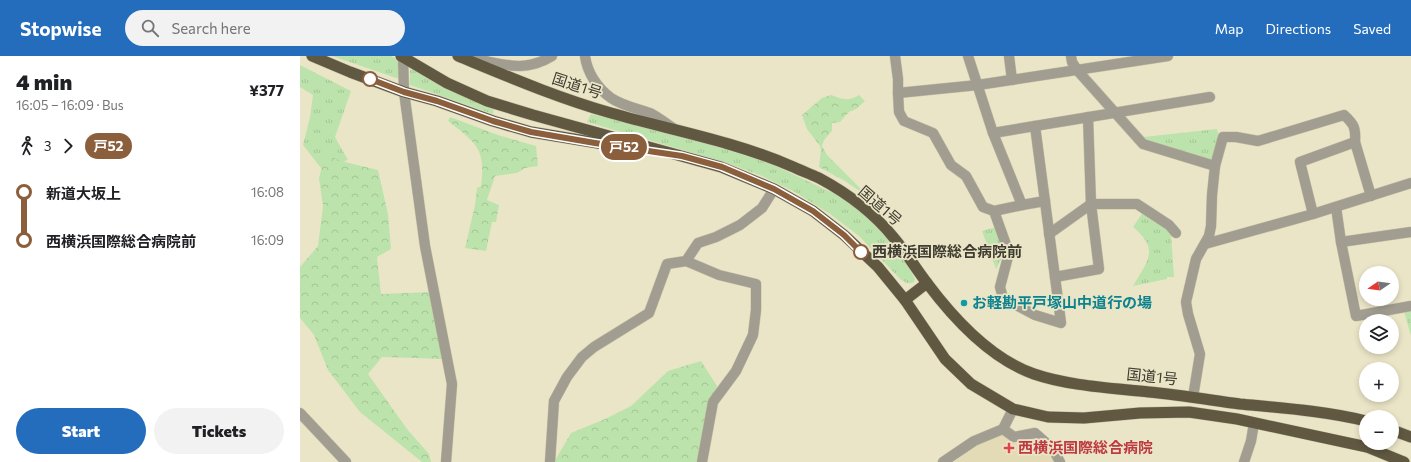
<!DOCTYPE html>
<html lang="en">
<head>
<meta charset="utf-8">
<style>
	body { margin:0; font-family:Commissioner,"Noto Sans JP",sans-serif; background:#f2f2f2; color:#202124; height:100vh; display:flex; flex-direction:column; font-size:15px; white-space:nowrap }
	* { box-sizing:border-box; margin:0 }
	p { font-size:13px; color:#757577 }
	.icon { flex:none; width:22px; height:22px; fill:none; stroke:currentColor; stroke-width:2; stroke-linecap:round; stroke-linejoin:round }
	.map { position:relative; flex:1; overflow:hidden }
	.drawer { display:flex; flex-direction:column; background:#fff; width:300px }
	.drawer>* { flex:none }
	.badge { padding:0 8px; border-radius:13px; font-size:14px; line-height:26px }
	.needle { width:26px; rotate:257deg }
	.tools { position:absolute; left:1059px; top:210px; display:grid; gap:8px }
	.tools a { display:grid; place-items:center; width:40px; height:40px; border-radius:50%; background:#fff; box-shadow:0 2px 6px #0003; font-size:20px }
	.map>.badge { position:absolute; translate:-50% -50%; box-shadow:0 0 0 2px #fff }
	.legs { display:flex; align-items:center; gap:6px; height:44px; padding:0 16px; font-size:13px }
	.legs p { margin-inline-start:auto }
	.headline { display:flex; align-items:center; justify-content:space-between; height:68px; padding:0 16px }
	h1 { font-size:22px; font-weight:800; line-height:30px }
	.button { display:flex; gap:8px; margin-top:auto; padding:8px 16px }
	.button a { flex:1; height:46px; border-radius:24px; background:#246dbd; color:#fff; font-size:16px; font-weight:800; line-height:46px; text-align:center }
	.button a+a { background:#f2f2f2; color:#202124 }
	ul { padding:0 16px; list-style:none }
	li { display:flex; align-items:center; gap:14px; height:48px; font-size:15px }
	li i { display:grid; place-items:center; width:6px; height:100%; margin:0 5px; background:currentColor }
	li i::after { content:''; width:10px; height:10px; margin:-5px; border:3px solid; border-radius:50%; background:#fff }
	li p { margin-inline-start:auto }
	li:first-child i { background:linear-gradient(#0000 50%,currentColor 0) }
	li:last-child i { background:linear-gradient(currentColor 50%,#0000 0) }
	header { display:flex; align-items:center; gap:24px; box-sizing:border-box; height:56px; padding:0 20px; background:#246dbd; color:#fff }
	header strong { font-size:19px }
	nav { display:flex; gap:22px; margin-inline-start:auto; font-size:14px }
	.search { width:280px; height:36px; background:#f2f2f2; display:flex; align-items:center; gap:10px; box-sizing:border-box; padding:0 14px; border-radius:22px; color:#757577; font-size:15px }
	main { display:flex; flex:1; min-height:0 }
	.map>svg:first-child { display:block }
	.built { fill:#e3dbb5 }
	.grass { fill:url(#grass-tufts) }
	.forest { fill:url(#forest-crowns) }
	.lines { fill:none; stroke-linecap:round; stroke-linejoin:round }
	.minor-casing { stroke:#c9c3a9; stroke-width:11 }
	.tertiary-casing { stroke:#c9c3a9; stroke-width:11 }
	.trunk-casing { stroke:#c9c3a9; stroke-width:12 }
	.minor { stroke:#a19d91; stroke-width:10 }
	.tertiary { stroke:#a19d91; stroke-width:10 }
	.trunk { stroke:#605841; stroke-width:11 }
	.line-1-casing { stroke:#fff; stroke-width:9 }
	.line-1 { stroke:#8b5e3c; stroke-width:6 }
	.stop-1-dot { fill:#fff; stroke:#8b5e3c; stroke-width:2 }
	.culture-dot { fill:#0f9aa8; stroke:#ebe5c7; stroke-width:1.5 }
	.health-dot { fill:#e0444e; stroke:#ebe5c7; stroke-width:1.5 }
	.labels { text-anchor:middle; stroke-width:3.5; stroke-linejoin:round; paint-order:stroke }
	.street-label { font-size:15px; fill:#3f3d31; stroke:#ebe5c7 }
	.stop-label { font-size:15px; font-weight:bold; fill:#3f3d31; stroke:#ebe5c7; text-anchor:start }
	.culture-label { font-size:15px; font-weight:bold; fill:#0d838f; stroke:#ebe5c7; text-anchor:start }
	.health-label { font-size:15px; font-weight:bold; fill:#be3a42; stroke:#ebe5c7; text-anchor:start }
</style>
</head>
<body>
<header>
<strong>Stopwise</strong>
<div class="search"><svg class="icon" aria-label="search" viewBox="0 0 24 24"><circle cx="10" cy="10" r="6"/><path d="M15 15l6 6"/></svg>Search here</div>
<nav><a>Map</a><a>Directions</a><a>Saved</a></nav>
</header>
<main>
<section class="drawer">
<div class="headline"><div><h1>4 min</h1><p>16:05 – 16:09 · Bus</p></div><b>¥377</b></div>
<div class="legs"><svg class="icon" aria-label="walk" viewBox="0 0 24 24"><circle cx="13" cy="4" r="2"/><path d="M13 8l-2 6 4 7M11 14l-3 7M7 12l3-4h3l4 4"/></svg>3<svg class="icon" aria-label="forward" viewBox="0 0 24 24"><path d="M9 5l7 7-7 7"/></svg><b class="badge" style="background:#8b5e3c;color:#fff">戸52</b></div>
<ul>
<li><i style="color:#8b5e3c"></i><b>新道大坂上</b><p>16:08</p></li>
<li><i style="color:#8b5e3c"></i><b>西横浜国際総合病院前</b><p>16:09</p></li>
</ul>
<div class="button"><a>Start</a><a>Tickets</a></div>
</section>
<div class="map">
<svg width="1111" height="406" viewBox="0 0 1111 406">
	<defs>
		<pattern id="grass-tufts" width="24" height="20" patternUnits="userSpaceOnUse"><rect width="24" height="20" fill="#bde3ac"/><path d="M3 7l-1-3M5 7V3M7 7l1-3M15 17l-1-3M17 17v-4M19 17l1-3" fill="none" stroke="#a4c494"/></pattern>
		<pattern id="forest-crowns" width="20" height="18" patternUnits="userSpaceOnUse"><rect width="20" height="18" fill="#bde3ac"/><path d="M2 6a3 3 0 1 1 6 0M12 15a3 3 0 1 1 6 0" fill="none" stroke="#a4c494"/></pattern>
	</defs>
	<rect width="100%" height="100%" fill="#ebe5c7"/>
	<!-- built -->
	<path class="built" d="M702,379l14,8 13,-5 10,3 11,11 4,10h-100l25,-19z"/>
	<!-- grass -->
	<g class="grass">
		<path d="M32,0h59l10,6 1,18z"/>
		<path d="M0,9l51,26 -16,46 13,23 -27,8 -18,-23 7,-28 3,-22 -13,-8z"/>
		<path d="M112,13l82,39 -1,6 -83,-29v-15z"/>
		<path d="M291,58l102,24 74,24 68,32 19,12 20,16 31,38 10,19 -1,3c-6,3 -9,0 -14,-3l-41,-43 -29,-22 -35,-22 -33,-16 -38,-14 -137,-40z"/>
		<path d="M917,73l2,8 -7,23 -63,-19 -6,-4z"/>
		<path d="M843,156l25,17 3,5 3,43h-7v2l-34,7c15,-26 27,-36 0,-59z"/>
		<path d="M696,171l8,26 -8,16 -14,-38z"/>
		<path d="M1111,254v26l-7,-25z"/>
	</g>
	<!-- forest -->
	<g class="forest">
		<path d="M531,39c11,4 17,7 28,0l6,6 -9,8 -7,3 -9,10 -8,1v8l-8,9 -2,6 5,9 34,34v3l-16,-11 -26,-14 2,-17 -1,-4 -13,-17 -5,-14 20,-17z"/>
		<path d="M150,61l48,18 38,11 2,20 -13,2 -8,5 -22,3 -8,24 12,5 -3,17h-4l-6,29 -21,-3 10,-43 2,-17 4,-2c5,-38 -5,-43 -33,-65z"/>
		<path d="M25,99l24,8 29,7 10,44 3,35 -14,8 4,37 50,-2 13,67 -62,-2 -14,17 39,55 22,25 2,8h-9l-62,-50 -32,-42 -14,-35 -14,-17v-51l18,-21 5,-40 -4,-28z"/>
		<path d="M401,305l16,25 -3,37 -13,39h-147l17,-29 34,-14 26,-13 37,-35z"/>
	</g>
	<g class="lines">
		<defs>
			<g id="minor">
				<path d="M595,0l3,23v14l80,-8 190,-29"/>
				<path d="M709,0l3,24"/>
				<path d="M103,1l1,35 21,154 27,138 -6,78"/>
				<path d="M598,37l1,19 5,9 29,12 18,32 15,11 17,31 11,4 28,-6 -29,-72 -25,-77"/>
				<path d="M735,70l20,151 44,-8 -8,-65 -3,-87"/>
				<path d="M693,77l217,-36"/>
				<path d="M915,110l8,-29h13l22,4 86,-26c10,9 12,13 11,27l16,54"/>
				<path d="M722,149l23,-4"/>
				<path d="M1036,151l5,35 15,74 55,-10"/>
				<path d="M694,155l15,42 -9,34 3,11 32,17 26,8 -6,-46"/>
				<path d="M1013,158l-13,-52 55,-20"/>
				<path d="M749,178l42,-30h46l32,21 7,8"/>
				<path d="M1041,186l70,-10"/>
				<path d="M386,205l33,14 37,9v26l-3,25 -17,36 -23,31 -11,60"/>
				<path d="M703,373l11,8 21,-4 18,16 7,13"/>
				<path d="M250,406l4,-61 13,-24 15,-20 12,-10 55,-34 18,-49 19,-3 12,-18 18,-6 24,-12 22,-17 12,-19"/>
				<path d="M643,406l31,-21 29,-12 10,-20"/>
				<path d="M944,406l7,-21 3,-18"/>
			</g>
			<g id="tertiary">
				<path d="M285,0c2,16 12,32 26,42 12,8 28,11 41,16 7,4 14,9 21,14"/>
				<path d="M771,0l1,6 5,8 66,74 72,22 -3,29 -1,31 -2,10 -13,23 -10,43 2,12 12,40 -7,43"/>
				<path d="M170,2c31,5 53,16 82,-2"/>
				<path d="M905,188l108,-30 98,-31"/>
				<path d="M0,357l46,49"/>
			</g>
			<g id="trunk">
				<path d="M12,0l38,16 54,20 33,9 56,20 38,11 103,17"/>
				<path d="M101,0l46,27 40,18 46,14 188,52 53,22 39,22 31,24 34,32 27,33 40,59 26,25 42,25 35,8 36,1 56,-5 49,-1 48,7 130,28 37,15"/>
				<path d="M158,0c51,21 100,42 153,57 60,17 122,28 180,53 9,4 19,8 28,12 28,15 55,35 75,60 12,14 22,31 33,45 27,36 64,76 107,91 35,12 79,14 115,18 31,3 61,8 91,12 42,4 85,7 126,17"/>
				<path d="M605,244l22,-17"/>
				<path d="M1092,374l19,7"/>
			</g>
		</defs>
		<!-- minor casing -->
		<use href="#minor" class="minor-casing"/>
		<!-- tertiary casing -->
		<use href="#tertiary" class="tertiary-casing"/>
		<!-- trunk casing -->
		<use href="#trunk" class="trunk-casing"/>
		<!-- minor -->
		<use href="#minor" class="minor"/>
		<!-- tertiary -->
		<use href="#tertiary" class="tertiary"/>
		<!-- trunk -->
		<use href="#trunk" class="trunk"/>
	</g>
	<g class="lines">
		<defs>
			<path id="line-1" d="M70,23l34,13 33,9 56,20 38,11 64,11 87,13 40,11 52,22 39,22 31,24 17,17"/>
		</defs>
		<!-- line-1 casing -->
		<use href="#line-1" class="line-1-casing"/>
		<!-- line-1 -->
		<use href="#line-1" class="line-1"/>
	</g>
	<!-- markers -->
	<g class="stop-1-dot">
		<circle cx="70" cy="23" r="7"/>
		<circle cx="561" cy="196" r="7"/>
	</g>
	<circle class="culture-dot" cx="664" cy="247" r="4"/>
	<path class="health-dot" d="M707 386h4v4h4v4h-4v4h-4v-4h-4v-4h4z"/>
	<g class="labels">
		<!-- street labels -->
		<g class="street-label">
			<text transform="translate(277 30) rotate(18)" y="5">国道1号</text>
			<text transform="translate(580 150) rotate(41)" y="5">国道1号</text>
			<text transform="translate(852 321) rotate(6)" y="5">国道1号</text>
		</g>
		<!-- stop labels -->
		<g class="stop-label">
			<text x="572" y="201">西横浜国際総合病院前</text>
		</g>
		<!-- culture labels -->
		<g class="culture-label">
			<text x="672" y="252">お軽勘平戸塚山中道行の場</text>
		</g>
		<!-- health labels -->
		<g class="health-label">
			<text x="718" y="397">西横浜国際総合病院</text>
		</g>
	</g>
</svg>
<div class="tools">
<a><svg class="needle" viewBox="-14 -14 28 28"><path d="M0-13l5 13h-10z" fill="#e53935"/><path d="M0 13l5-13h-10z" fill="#757577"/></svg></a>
<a><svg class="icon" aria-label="layers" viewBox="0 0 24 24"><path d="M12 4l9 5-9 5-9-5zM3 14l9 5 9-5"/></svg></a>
<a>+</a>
<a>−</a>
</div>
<b class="badge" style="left:324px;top:91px;background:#8b5e3c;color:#fff">戸52</b>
</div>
</main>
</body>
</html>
